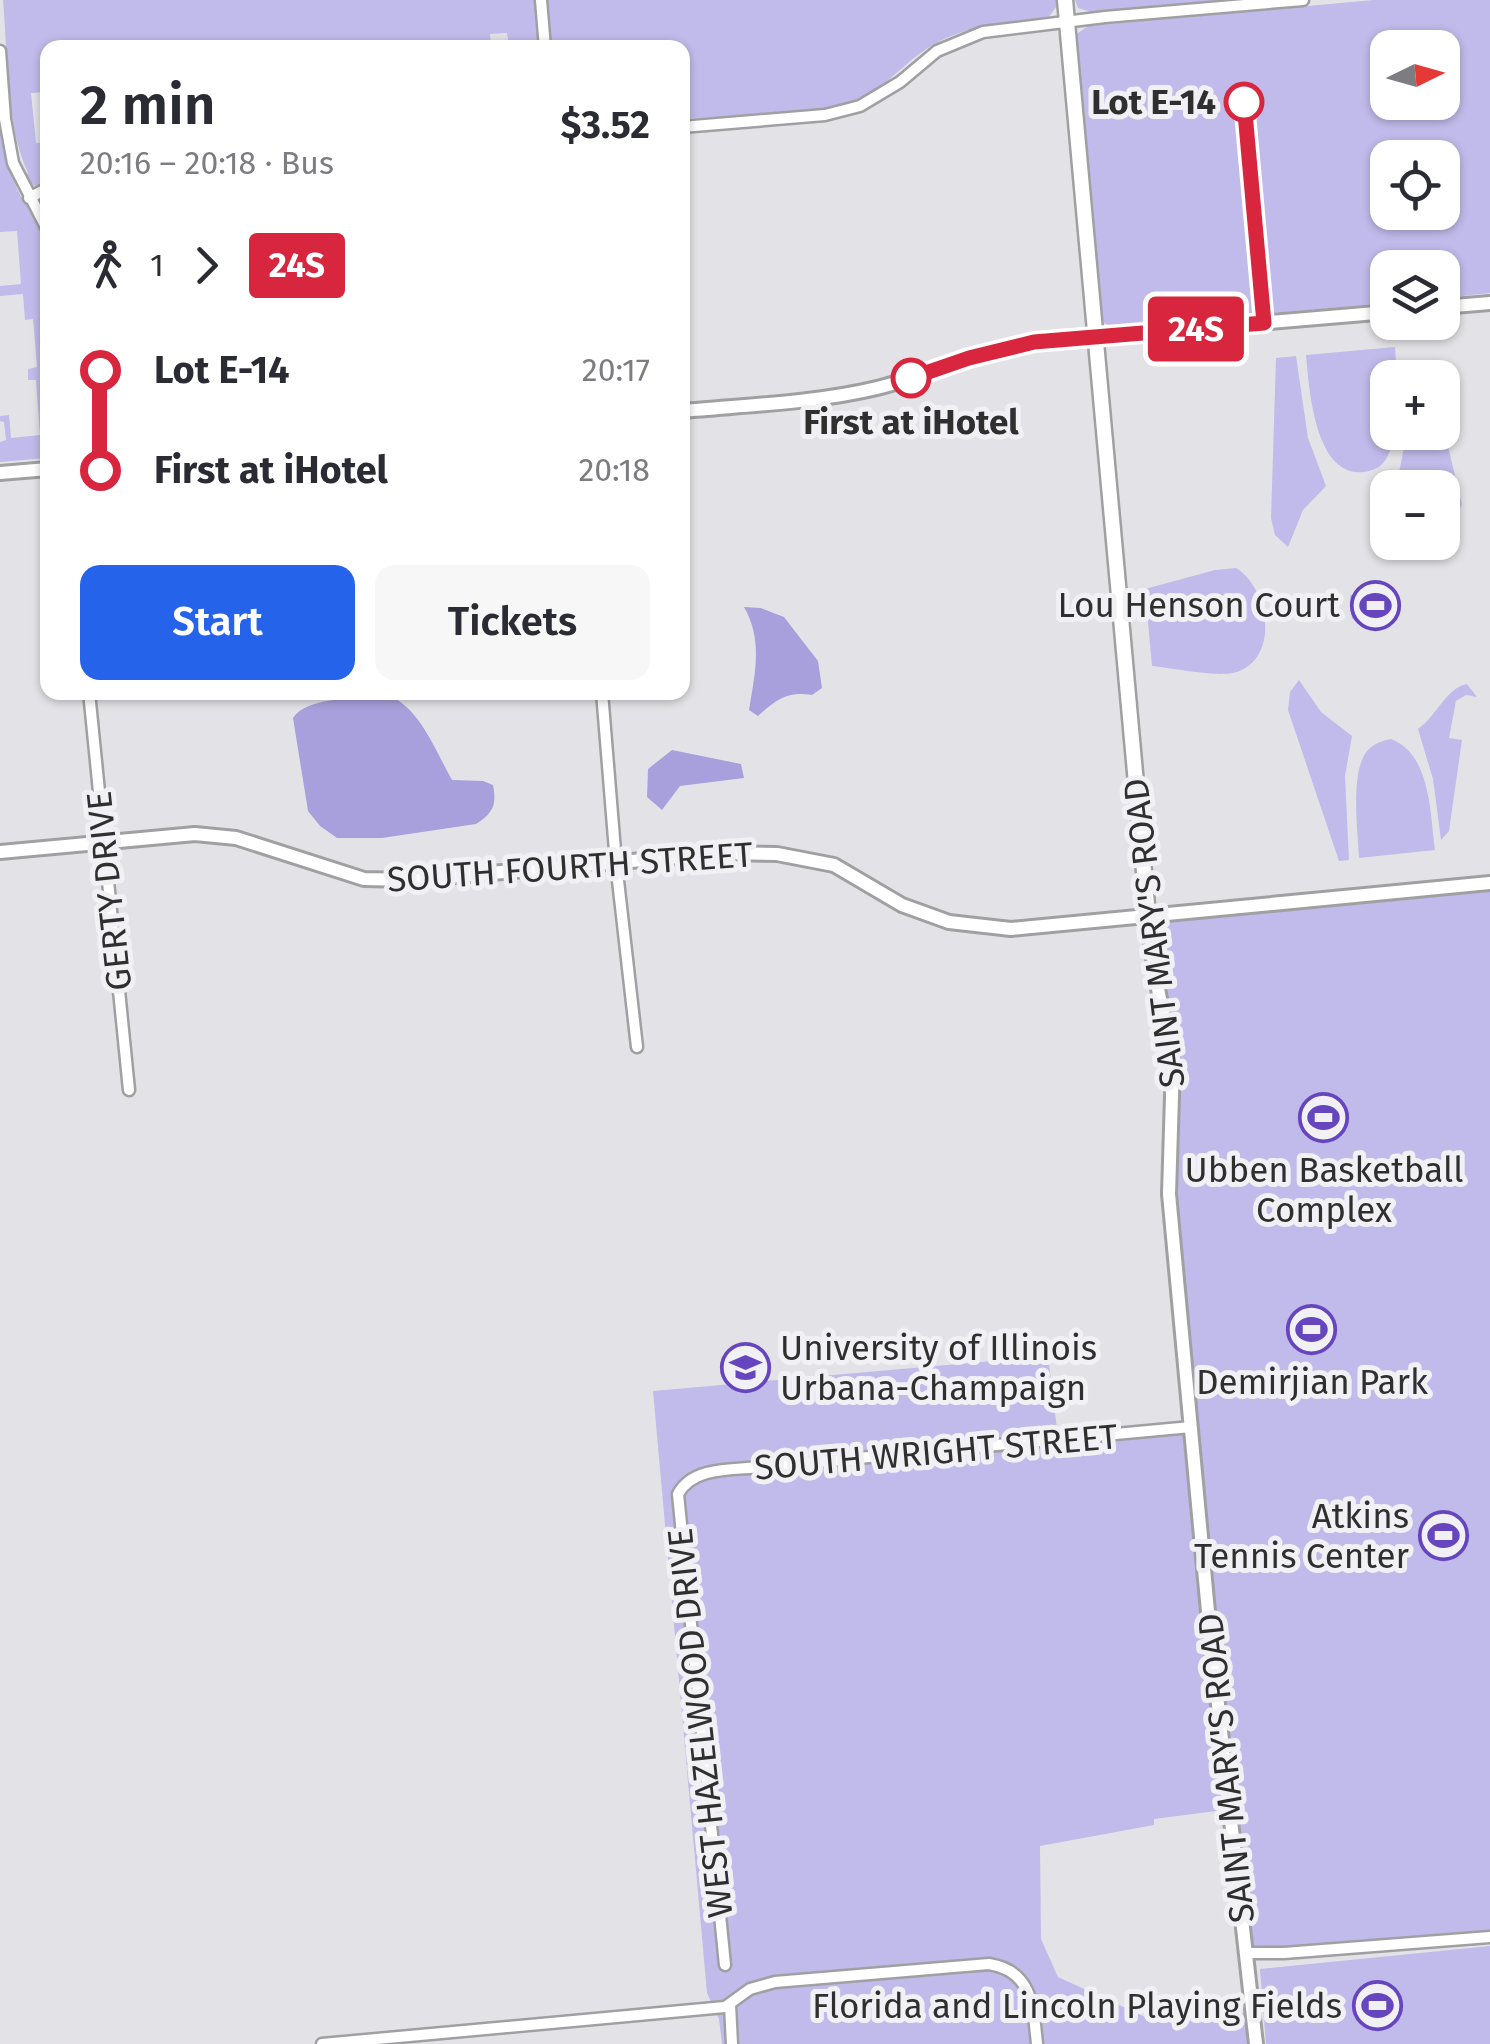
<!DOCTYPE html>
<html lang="en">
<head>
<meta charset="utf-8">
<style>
	body { margin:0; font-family:"Fira Sans",sans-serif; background:#f7f7f7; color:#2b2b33; height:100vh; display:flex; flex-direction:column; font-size:38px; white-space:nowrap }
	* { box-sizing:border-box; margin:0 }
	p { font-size:32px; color:#7c7c81 }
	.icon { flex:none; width:55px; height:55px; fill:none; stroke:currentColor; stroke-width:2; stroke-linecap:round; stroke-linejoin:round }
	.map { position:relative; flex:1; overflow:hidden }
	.side { position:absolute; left:40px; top:40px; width:650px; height:660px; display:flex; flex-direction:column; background:#fff; border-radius:20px; box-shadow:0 2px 8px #0004 }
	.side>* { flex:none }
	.badge { padding:0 20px; border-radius:8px; font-size:35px; line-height:65px }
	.needle { width:65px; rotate:85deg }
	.controls { position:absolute; left:1370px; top:30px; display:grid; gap:20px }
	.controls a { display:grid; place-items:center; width:90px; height:90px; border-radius:20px; background:#fff; box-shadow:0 2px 8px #0004; font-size:50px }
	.map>.badge { position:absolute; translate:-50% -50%; box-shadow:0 0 0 5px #fff }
	.legs { display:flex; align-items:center; gap:15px; height:110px; padding:0 40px; font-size:32px }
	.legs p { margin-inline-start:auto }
	.overview { display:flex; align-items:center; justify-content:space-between; height:170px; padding:0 40px }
	h1 { font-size:55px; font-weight:600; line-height:75px }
	.button { display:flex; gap:20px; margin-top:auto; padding:20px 40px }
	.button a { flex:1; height:115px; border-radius:20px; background:#2563eb; color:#fff; font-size:40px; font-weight:600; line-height:115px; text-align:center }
	.button a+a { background:#f7f7f7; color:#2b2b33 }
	ul { padding:0 40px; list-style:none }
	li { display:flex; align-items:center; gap:35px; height:100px; font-size:38px }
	li i { display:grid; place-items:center; width:15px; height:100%; margin:0 12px; background:currentColor }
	li i::after { content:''; width:25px; height:25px; margin:-12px; border:8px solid; border-radius:50%; background:#fff }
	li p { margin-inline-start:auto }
	li:first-child i { background:linear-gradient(#0000 50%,currentColor 0) }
	li:last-child i { background:linear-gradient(currentColor 50%,#0000 0) }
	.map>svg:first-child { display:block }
	.green { fill:#c0bbea; fill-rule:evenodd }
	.water { fill:#a8a0dc }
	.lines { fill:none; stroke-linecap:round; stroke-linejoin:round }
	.minor-casing { stroke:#a0a0a3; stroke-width:15 }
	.tertiary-casing { stroke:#a0a0a3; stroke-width:18 }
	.secondary-casing { stroke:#a0a0a3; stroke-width:19 }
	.minor { stroke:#fff; stroke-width:10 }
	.tertiary { stroke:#fff; stroke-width:12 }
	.secondary { stroke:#fff; stroke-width:14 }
	.line-1-casing { stroke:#fff; stroke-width:22 }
	.line-1 { stroke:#d7263d; stroke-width:15 }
	.stop-1-dot { fill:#fff; stroke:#d7263d; stroke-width:5 }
	.labels { text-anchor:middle; stroke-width:10; stroke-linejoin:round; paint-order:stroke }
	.stop-label { font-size:35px; font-weight:bold; fill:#2f2f30; stroke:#f1f0f4; text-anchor:end }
	.poi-label { font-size:35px; fill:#2f2f30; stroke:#f1f0f4; text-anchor:end }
	.street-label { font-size:35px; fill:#2f2f30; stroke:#f1f0f4 }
</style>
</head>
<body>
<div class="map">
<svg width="1490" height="2044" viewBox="0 0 1490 2044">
	<rect width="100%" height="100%" fill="#e3e3e7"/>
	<!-- green -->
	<g class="green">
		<path d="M3,0h534l3,47h-31l-2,-14 -17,1 1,11 -9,3h-434l-1,56 -2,-12 -14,1 5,50 11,-1v41l-13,3 -9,-11 3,-2c-23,-51 -20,-116 -25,-173z"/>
		<path d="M546,0h510v7l-8,11c-46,6 -86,6 -126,34 -24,17 -40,39 -69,49 -48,16 -120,14 -170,18l-1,-71 -132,-1z"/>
		<path d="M1075,0h155l-139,12 -13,-4z"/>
		<path d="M1373,0h117v293l-47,5 -1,-30h-54l-1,35 -273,24 -10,-4 -5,-16 -25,-271 14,-10zM1388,48h54v54h-54zM1388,158h54v54h-54z"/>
		<path d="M0,119c5,34 12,82 44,103l-1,-17 5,-8 -1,261 -47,4v-20l6,-2 -2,-18 -4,-1v-5l9,-1 2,23 29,-3 -4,-55h-8v-11l9,-2 -4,-48 -8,1 -2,-26 -23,2v-10l21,-2 -4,-53 -17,1z"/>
		<path d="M1395,347l2,30 -9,1v54l7,1c-5,19 -8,37 -32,39 -48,5 -54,-83 -57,-117z"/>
		<path d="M1296,356l12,82 18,48 -23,24 -15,37 -13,-12 -4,-17 5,-160z"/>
		<path d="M1443,425l19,80 -5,8 -14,3 -1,-28 -28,-1 -16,-10 9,-44 35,-1z"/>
		<path d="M1236,568c32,19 45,89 1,104 -19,6 -64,-4 -85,-6l-7,-77 70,-19z"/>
		<path d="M1397,591l3,23 -48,5 -2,-24z"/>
		<path d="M1299,680l22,32 31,24 -7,40 4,84 -10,1 -51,-151 2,-18z"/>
		<path d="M1467,684l10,13 -11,-2 -10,6 -7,37 13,2 -13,91 -8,9 -8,-61 -15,-50c18,-12 28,-41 49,-45z"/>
		<path d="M1391,739c40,15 39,75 44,111l-76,8c-1,-26 -10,-90 10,-109 6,-6 13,-8 22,-10z"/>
		<path d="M1490,890v1043l-236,17 -4,-3 -24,-207 -46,-476 -7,-105 5,-93 -16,-84 -4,-46 5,-10 10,-5z"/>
		<path d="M1048,1356l11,89 121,-13 5,2 39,376 -70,9v6l-114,21 1,93 17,38 98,45 90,-9 3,31h-527l-3,-25 -12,-26 -54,-602z"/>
		<path d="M1490,1946v98h-224l-6,-75z"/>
	</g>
	<!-- water -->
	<g class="water">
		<path d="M744,607l17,1 23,9 34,44 4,27 -10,7c-25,-4 -36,5 -54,21l-9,-6c6,-37 14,-70 -5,-103z"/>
		<path d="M389,695c32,15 46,55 63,85l31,1 10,4c4,20 0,28 -17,39l-94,14h-45l-17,-12 -12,-15 -15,-93c13,-22 72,-20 96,-23z"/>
		<path d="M672,750l69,14 3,14 -64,8 -18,24 -15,-13 1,-28z"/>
	</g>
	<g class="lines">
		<defs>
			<g id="minor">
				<path d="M541,0l4,48"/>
				<path d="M0,51l5,68 8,44 35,68"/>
				<path d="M682,127l143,-12 35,-9 40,-24 37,-31 46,-19 122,-15 198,-17"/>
				<path d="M29,198l19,-10"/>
				<path d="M89,692l40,398"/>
				<path d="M602,692l14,171 21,184"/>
				<path d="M1247,1953h37l206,-16"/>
				<path d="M725,1965l-47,-471c15,-28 55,-24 83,-27l430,-40"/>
				<path d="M730,2005l2,39"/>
				<path d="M322,2044l403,-37 25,-18 25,-7 214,-18c44,7 44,43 48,80"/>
			</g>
			<g id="tertiary">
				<path d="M1442,307l48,-4"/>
				<path d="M682,411c65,-6 132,-8 195,-23 53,-13 102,-38 157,-46l354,-30"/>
				<path d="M0,473l48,-4"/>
				<path d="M0,852l195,-18 41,4 128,41 45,1 316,-27 52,1 57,11 68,40 47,17 62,7 479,-46"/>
				<path d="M1148,916l7,58 18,89 -4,131 41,439 46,411"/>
			</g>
			<path id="secondary" d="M1065,0l83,916"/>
		</defs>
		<!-- minor casing -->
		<use href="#minor" class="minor-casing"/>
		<!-- tertiary casing -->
		<use href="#tertiary" class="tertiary-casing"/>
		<!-- secondary casing -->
		<use href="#secondary" class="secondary-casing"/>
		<!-- minor -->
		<use href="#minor" class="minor"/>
		<!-- tertiary -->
		<use href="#tertiary" class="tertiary"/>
		<!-- secondary -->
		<use href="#secondary" class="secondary"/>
	</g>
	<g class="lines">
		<defs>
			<path id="line-1" d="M911,378l58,-20 65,-16 230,-19 -20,-221"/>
		</defs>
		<!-- line-1 casing -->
		<use href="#line-1" class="line-1-casing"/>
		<!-- line-1 -->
		<use href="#line-1" class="line-1"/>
	</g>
	<!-- icons -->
	<defs>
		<symbol id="stadium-ring" viewBox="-11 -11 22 22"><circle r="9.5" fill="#f1f0f4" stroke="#6646bf" stroke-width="1.5"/><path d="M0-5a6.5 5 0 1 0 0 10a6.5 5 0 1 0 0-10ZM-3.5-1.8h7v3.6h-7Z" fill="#6646bf"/></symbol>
		<symbol id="university-ring" viewBox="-11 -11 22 22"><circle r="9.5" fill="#f1f0f4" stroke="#6646bf" stroke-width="1.5"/><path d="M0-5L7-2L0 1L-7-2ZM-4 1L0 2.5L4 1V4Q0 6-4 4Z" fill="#6646bf"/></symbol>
	</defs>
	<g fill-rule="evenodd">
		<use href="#stadium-ring" x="1348" y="578" width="55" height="55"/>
		<use href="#stadium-ring" x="1296" y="1090" width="55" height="55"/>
		<use href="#stadium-ring" x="1284" y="1302" width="55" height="55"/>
		<use href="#university-ring" x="718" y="1340" width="55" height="55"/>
		<use href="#stadium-ring" x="1416" y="1508" width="55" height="55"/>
		<use href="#stadium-ring" x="1350" y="1978" width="55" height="55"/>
	</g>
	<!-- markers -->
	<g class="stop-1-dot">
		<circle cx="1244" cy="102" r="18"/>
		<circle cx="911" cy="378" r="18"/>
	</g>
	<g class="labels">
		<!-- stop labels -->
		<g class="stop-label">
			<text x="1216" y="114">Lot E-14</text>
			<text x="911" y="434" text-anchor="middle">First at iHotel</text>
		</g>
		<!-- poi labels -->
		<g class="poi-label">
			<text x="1340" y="617">Lou Henson Court</text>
			<text x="1324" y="1182" text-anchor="middle">Ubben Basketball<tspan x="1324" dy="40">Complex</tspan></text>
			<text x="780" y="1360" text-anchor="start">University of Illinois<tspan x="780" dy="40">Urbana-Champaign</tspan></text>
			<text x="1312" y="1394" text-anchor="middle">Demirjian Park</text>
			<text x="1409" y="1528">Atkins<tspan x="1409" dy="40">Tennis Center</tspan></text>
			<text x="1342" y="2018">Florida and Lincoln Playing Fields</text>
		</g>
		<!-- street labels -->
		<g class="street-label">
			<text transform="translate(570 867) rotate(-4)" y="12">SOUTH FOURTH STREET</text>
			<text transform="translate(109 891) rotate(-96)" y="12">GERTY DRIVE</text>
			<text transform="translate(1154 933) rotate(-97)" y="12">SAINT MARY'S ROAD</text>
			<text transform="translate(936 1452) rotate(-5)" y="12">SOUTH WRIGHT STREET</text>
			<text transform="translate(700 1723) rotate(-96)" y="12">WEST HAZELWOOD DRIVE</text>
			<text transform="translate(1226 1768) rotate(-96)" y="12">SAINT MARY'S ROAD</text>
		</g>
	</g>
</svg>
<div class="controls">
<a><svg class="needle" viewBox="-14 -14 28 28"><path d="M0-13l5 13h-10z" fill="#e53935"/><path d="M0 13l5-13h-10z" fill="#7c7c81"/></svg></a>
<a><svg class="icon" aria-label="locate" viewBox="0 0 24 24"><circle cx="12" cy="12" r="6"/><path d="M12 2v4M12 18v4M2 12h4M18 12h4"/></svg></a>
<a><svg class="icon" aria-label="layers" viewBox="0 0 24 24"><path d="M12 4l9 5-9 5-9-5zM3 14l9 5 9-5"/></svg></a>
<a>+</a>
<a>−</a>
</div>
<b class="badge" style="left:1196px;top:329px;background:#d7263d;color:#fff">24S</b>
<section class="side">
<div class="overview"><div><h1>2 min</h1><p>20:16 – 20:18 · Bus</p></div><b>$3.52</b></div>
<div class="legs"><svg class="icon" aria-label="walk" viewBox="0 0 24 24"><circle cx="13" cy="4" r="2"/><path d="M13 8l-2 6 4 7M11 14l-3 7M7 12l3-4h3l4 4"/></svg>1<svg class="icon" aria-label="forward" viewBox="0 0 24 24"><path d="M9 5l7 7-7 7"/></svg><b class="badge" style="background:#d7263d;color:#fff">24S</b></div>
<ul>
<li><i style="color:#d7263d"></i><b>Lot E-14</b><p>20:17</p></li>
<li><i style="color:#d7263d"></i><b>First at iHotel</b><p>20:18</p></li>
</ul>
<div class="button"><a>Start</a><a>Tickets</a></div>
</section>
</div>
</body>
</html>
